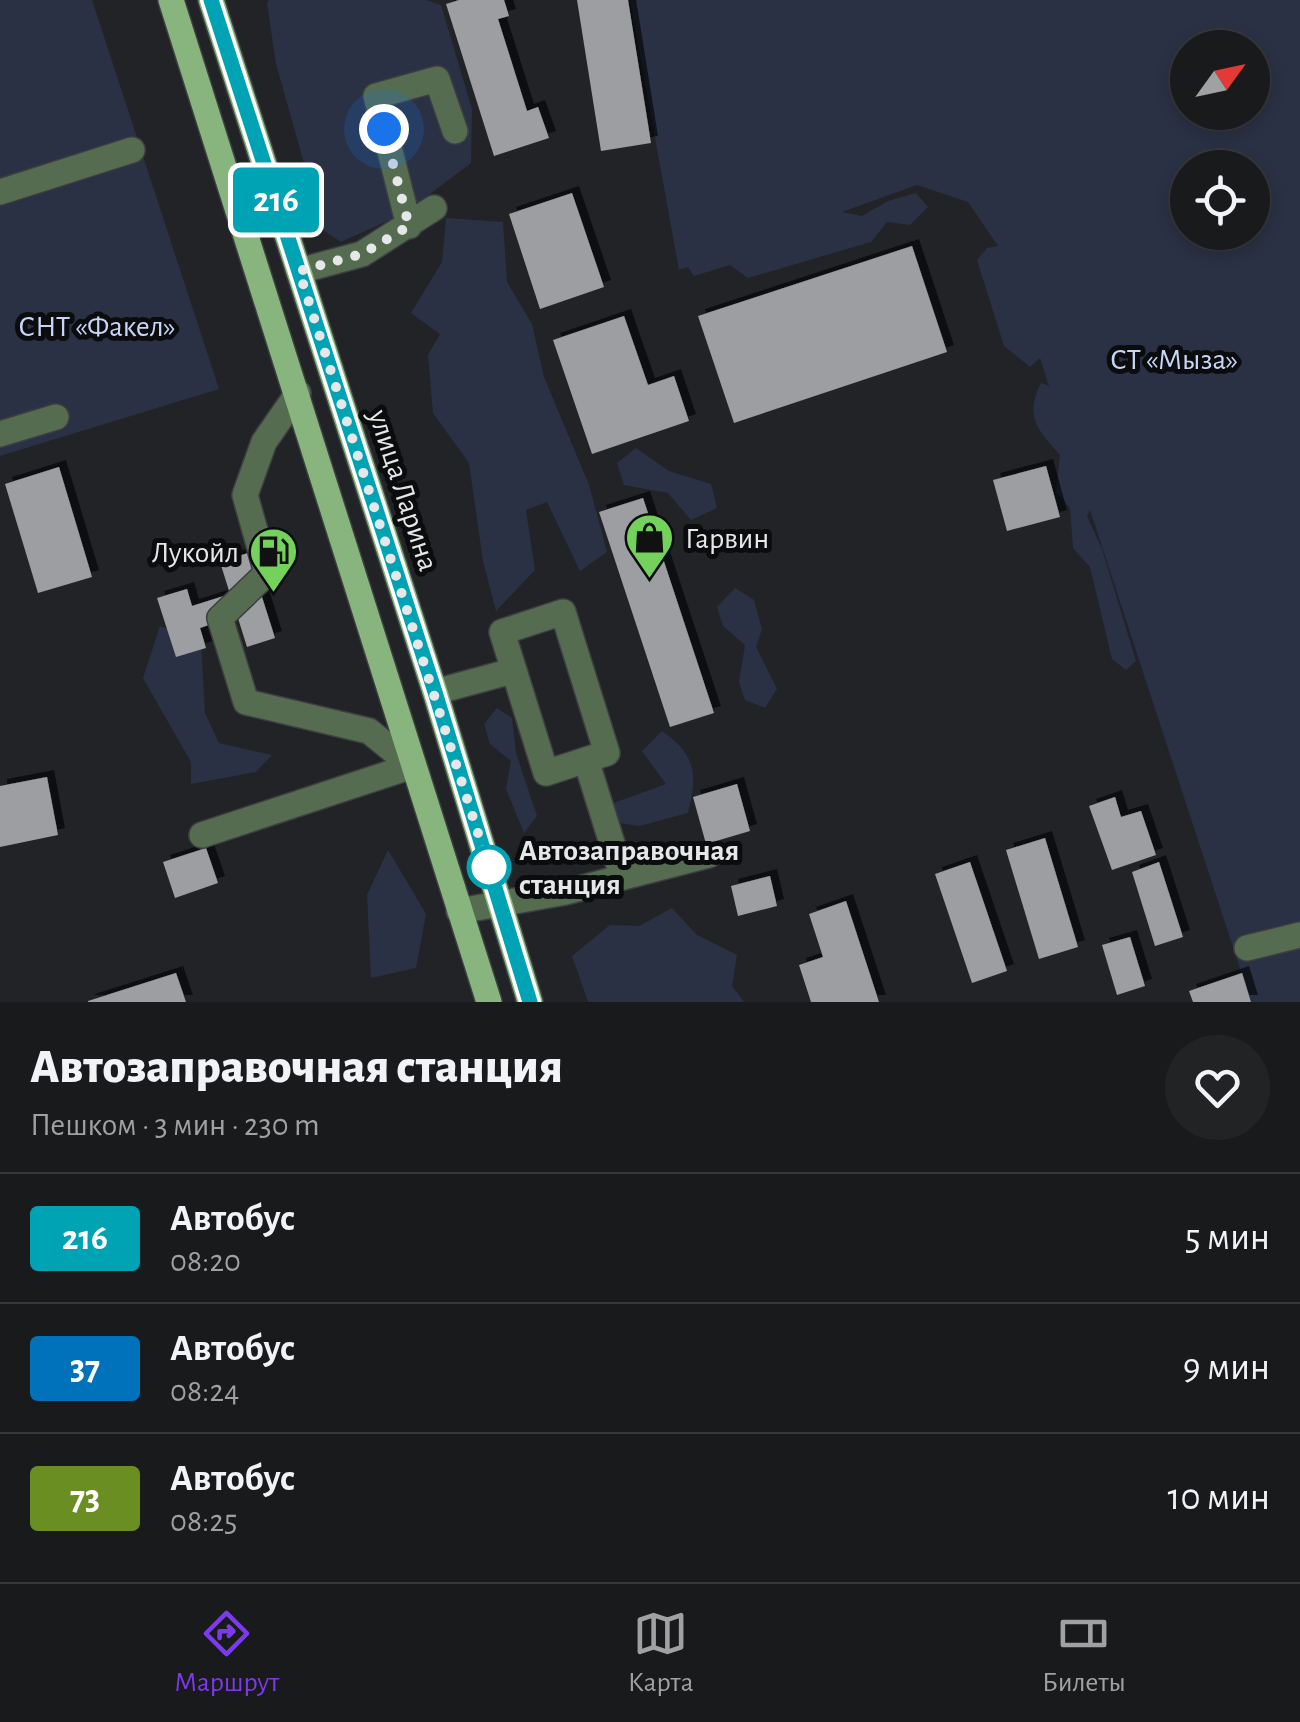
<!DOCTYPE html>
<html lang="ru">
<head>
<meta charset="utf-8">
<style>
	body { margin:0; font-family:"Alegreya Sans",sans-serif; background:#222325; color:#f1f3f6; height:100vh; display:flex; flex-direction:column; font-size:38px; white-space:nowrap }
	* { box-sizing:border-box; margin:0 }
	p { font-size:32px; color:#9fa1a3 }
	.icon { flex:none; width:55px; height:55px; fill:none; stroke:currentColor; stroke-width:2; stroke-linecap:round; stroke-linejoin:round }
	.map { position:relative; height:1002px; overflow:hidden }
	.side { display:flex; flex-direction:column; background:#191a1c; flex:1 }
	.side>* { flex:none }
	.badge { padding:0 20px; border-radius:8px; font-size:35px; line-height:65px }
	.needle { width:65px; rotate:57deg }
	.fabs { position:absolute; left:1170px; top:30px; display:grid; gap:20px }
	.fabs a { display:grid; place-items:center; width:100px; height:100px; border-radius:50%; background:#191a1c; box-shadow:0 5px 15px #0003,0 0 0 2px #37383b; font-size:50px }
	.you { position:absolute; width:50px; height:50px; margin:-25px; border:8px solid #fff; border-radius:50%; background:#1a73e8; box-shadow:0 0 0 15px #1a73e833 }
	.map>.badge { position:absolute; translate:-50% -50%; box-shadow:0 0 0 5px #fff }
	.round { display:grid; place-items:center; flex:none; width:105px; height:105px; border-radius:52px; background:#222325 }
	.summary { display:flex; align-items:center; justify-content:space-between; height:170px; padding:0 30px }
	h1 { font-size:48px; font-weight:800; line-height:75px }
	ul { padding:0; list-style:none }
	li { display:flex; align-items:center; gap:30px; height:130px; padding:0 30px; border-top:2px solid #37383b }
	li div { flex:1 }
	li b { display:block; font-size:38px }
	li em { font-style:normal }
	li .badge { min-width:110px; font-weight:700; text-align:center }
	.tabs { display:flex; justify-content:space-around; align-items:center; height:140px; border-top:2px solid #37383b; background:#191a1c; font-size:28px; color:#9fa1a3 }
	.tabs a { display:grid; justify-items:center; gap:5px }
	.tabs .current { color:#7c3aed }
	.map>svg:first-child { display:block }
	.green { fill:#2a3144; fill-rule:evenodd }
	.building { fill:#9c9ea2; filter:url(#shadow) }
	.lines { fill:none; stroke-linecap:round; stroke-linejoin:round }
	.minor-casing { stroke:#3d3e41; stroke-width:28 }
	.major-casing { stroke:#3d3e41; stroke-width:28 }
	.minor { stroke:#566c51; stroke-width:25 }
	.major { stroke:#88b57d; stroke-width:25 }
	.line-casing { stroke:#fff; stroke-width:22 }
	.line { stroke:#00a3b4; stroke-width:15 }
	.walk { stroke:#e6e7e9; stroke-width:10; stroke-dasharray:0 18 }
	.stop-dot { fill:#fff; stroke:#00a3b4; stroke-width:5 }
	.labels { text-anchor:middle; stroke-width:10; stroke-linejoin:round; paint-order:stroke }
	.park-label { font-size:30px; fill:#c9d5f6; stroke:#0b0c0e }
	.street-label { font-size:30px; fill:#e6e7e9; stroke:#0b0c0e }
	.poi-label { font-size:30px; fill:#e6e7e9; stroke:#0b0c0e; text-anchor:start }
	.stop-label { font-size:30px; font-weight:bold; fill:#e6e7e9; stroke:#0b0c0e; text-anchor:start }
</style>
</head>
<body>
<div class="map">
<svg width="1300" height="1002" viewBox="0 0 1300 1002">
	<defs>
		<filter id="shadow"><feDropShadow dx="7" dy="-7" stdDeviation="0" flood-color="#0009"/></filter>
	</defs>
	<rect width="100%" height="100%" fill="#212326"/>
	<!-- green -->
	<g class="green">
		<path d="M0,0h92l127,389 -219,67z"/>
		<path d="M269,0h157l15,5 31,104 -1,54 -68,51 -62,28 -18,-12 -47,-166 -9,-61z"/>
		<path d="M630,0h670v1002h-49l-161,-492 -3,6 15,33 34,112 -10,9 -14,-11 -22,-92 -17,-19 -3,-40 -14,-16 4,-37c-22,-25 -36,-38 -19,-72l8,3 -9,-28 -10,9 -26,-21 -27,-86 10,-12 11,-2 -30,-44 -51,-17 -75,27 20,4 26,-15 28,-8 12,14 -18,18 -23,-3 -16,20 -123,36 -18,-13 -36,11 -6,-9 -9,3zM1188,48h64v64h-64zM1188,168h64v64h-64z"/>
		<path d="M446,218l57,4 4,60 25,42 12,53 45,108 18,67 -27,19 -33,-69 -21,8 9,60 -39,41 -13,-50 -14,-98 -36,-50 -5,-58 12,-21 -29,-21 31,-51z"/>
		<path d="M636,448l33,23 42,13 6,24 -26,12 -23,-27 -44,-8 -7,-22z"/>
		<path d="M735,588l19,12 8,29 -6,18 21,42 -12,19 -20,-8 -6,-18 6,-37 -22,-19 -6,-19z"/>
		<path d="M160,626l41,15 4,72 14,30 53,12 -16,17 -65,12v-22l-48,-84z"/>
		<path d="M497,708l15,10 4,35 21,63 -13,17 -18,-44 5,-28 -21,-17 -6,-20z"/>
		<path d="M662,731c34,24 36,43 26,82l-48,13 -29,-4 -3,-17 58,-21 -24,-33z"/>
		<path d="M388,850l38,64 -10,54 -45,10 -4,-83z"/>
		<path d="M672,908l25,27 40,20 -5,31 12,16h-156l-16,-46 38,-31 29,1z"/>
	</g>
	<!-- building -->
	<g class="building">
		<path d="M459,0h45l5,16 -11,3 29,92 11,-4 11,31 -55,18 -48,-152z"/>
		<path d="M577,0h51l23,143 -50,8z"/>
		<path d="M572,193l32,94 -64,22 -31,-95z"/>
		<path d="M912,246l35,106 -213,71 -36,-107z"/>
		<path d="M624,316l24,69 26,-9 15,45 -97,33 -39,-114z"/>
		<path d="M1046,466l14,51 -53,14 -14,-51z"/>
		<path d="M59,467l33,110 -54,16 -33,-109z"/>
		<path d="M643,498l71,215 -44,14 -71,-215z"/>
		<path d="M248,553l27,85 -28,9 -10,-32 -37,13 6,20 -30,9 -19,-59 30,-9 5,17 38,-12 -10,-32z"/>
		<path d="M47,777l11,58 -58,12v-61z"/>
		<path d="M737,784l13,47 -44,13 -13,-47z"/>
		<path d="M1115,797l6,20 20,-6 15,44 -44,15 -23,-64z"/>
		<path d="M1045,838l33,109 -39,12 -33,-109z"/>
		<path d="M206,848l12,35 -43,15 -12,-36z"/>
		<path d="M970,862l37,109 -35,12 -37,-109z"/>
		<path d="M1159,862l24,75 -28,9 -23,-74z"/>
		<path d="M770,876l7,30 -39,10 -7,-30z"/>
		<path d="M846,901l33,101h-68l-12,-37 24,-8 -14,-43z"/>
		<path d="M1130,937l15,49 -28,9 -15,-50z"/>
		<path d="M176,973l10,29h-98v-1z"/>
		<path d="M1242,973l9,29h-58l-4,-11z"/>
	</g>
	<g class="lines">
		<defs>
			<g id="minor">
				<path d="M0,192l132,-42"/>
				<path d="M409,226l-33,-130 61,-17 18,52"/>
				<path d="M299,271l63,-17 72,-46"/>
				<path d="M298,393l-34,49 -19,53 22,78 -47,45 26,84 123,29 43,35"/>
				<path d="M0,434l56,-17"/>
				<path d="M563,612l44,141 -61,20 -44,-141z"/>
				<path d="M435,692l77,-21"/>
				<path d="M586,760l36,115"/>
				<path d="M202,835l210,-69"/>
				<path d="M459,911l107,-19 143,-37"/>
				<path d="M1247,948l53,-13"/>
			</g>
			<g id="major">
				<path d="M171,0l318,1002"/>
				<path d="M211,0l224,692 95,310"/>
			</g>
		</defs>
		<!-- minor casing -->
		<use href="#minor" class="minor-casing"/>
		<!-- major casing -->
		<use href="#major" class="major-casing"/>
		<!-- minor -->
		<use href="#minor" class="minor"/>
		<!-- major -->
		<use href="#major" class="major"/>
	</g>
	<g class="lines">
		<defs>
			<path id="line" d="M211,0l224,692 95,310"/>
		</defs>
		<!-- line casing -->
		<use href="#line" class="line-casing"/>
		<!-- line -->
		<use href="#line" class="line"/>
		<!-- walk -->
		<path class="walk" d="M384,129l25,97 -47,28 -63,17 192,603 -2,-7"/>
	</g>
	<!-- icons -->
	<defs>
		<symbol id="shop-pin" viewBox="-11 -11 22 30"><path d="M0 17L-7.5 6A9.5 9.5 0 1 1 7.5 6Z" fill="#74d25c" stroke="#0b0c0e"/><path d="M-5-2.5h2.3a2.7 3.5 0 0 1 5.4 0H5L5.5 6h-11ZM-1.5-2.5h3a1.5 2.3 0 0 0-3 0Z" fill="#111"/></symbol>
		<symbol id="fuel-pin" viewBox="-11 -11 22 30"><path d="M0 17L-7.5 6A9.5 9.5 0 1 1 7.5 6Z" fill="#74d25c" stroke="#0b0c0e"/><path d="M-5.5-6h7V0h2V4h1.3V-2.5L3-4.5l.8-.8L6-3V5H2.5V1h-1V6h-7ZM-4.2-4.7v3.2H.2V-4.7Z" fill="#111"/></symbol>
	</defs>
	<g fill-rule="evenodd">
		<use href="#shop-pin" x="622" y="510" width="55" height="75"/>
		<use href="#fuel-pin" x="246" y="524" width="55" height="75"/>
	</g>
	<!-- markers -->
	<circle class="stop-dot" cx="489" cy="867" r="20"/>
	<g class="labels">
		<!-- park labels -->
		<g class="park-label">
			<text x="97" y="336">СНТ «Факел»</text>
			<text x="1174" y="369">СТ «Мыза»</text>
		</g>
		<!-- street labels -->
		<g class="street-label">
			<text transform="translate(404 490) rotate(72)" y="10">улица Ларина</text>
		</g>
		<!-- poi labels -->
		<g class="poi-label">
			<text x="685" y="548">Гарвин</text>
			<text x="239" y="562" text-anchor="end">Лукойл</text>
		</g>
		<!-- stop labels -->
		<g class="stop-label">
			<text x="519" y="860">Автозаправочная<tspan x="519" dy="34">станция</tspan></text>
		</g>
	</g>
</svg>
<div class="fabs">
<a><svg class="needle" viewBox="-14 -14 28 28"><path d="M0-13l5 13h-10z" fill="#e53935"/><path d="M0 13l5-13h-10z" fill="#9fa1a3"/></svg></a>
<a><svg class="icon" aria-label="locate" viewBox="0 0 24 24"><circle cx="12" cy="12" r="6"/><path d="M12 2v4M12 18v4M2 12h4M18 12h4"/></svg></a>
</div>
<div class="you" style="left:384px;top:129px"></div>
<b class="badge" style="left:276px;top:200px;background:#00a3b4;color:#fff">216</b>
</div>
<section class="side">
<div class="summary"><div><h1>Автозаправочная станция</h1><p>Пешком · 3 мин · 230 m</p></div><a class="round"><svg class="icon" aria-label="heart" viewBox="0 0 24 24"><path d="M12 20l-8-8c-3-5 5-10 8-4 3-6 11-1 8 4z"/></svg></a></div>
<ul>
<li><span class="badge" style="background:#00a3b4;color:#fff">216</span><div><b>Автобус</b><p>08:20</p></div><em>5 мин</em></li>
<li><span class="badge" style="background:#0072bc;color:#fff">37</span><div><b>Автобус</b><p>08:24</p></div><em>9 мин</em></li>
<li><span class="badge" style="background:#6b8e23;color:#fff">73</span><div><b>Автобус</b><p>08:25</p></div><em>10 мин</em></li>
</ul>
</section>
<nav class="tabs">
<a class="current"><svg class="icon" aria-label="directions" viewBox="0 0 24 24"><path d="M12 3l9 9-9 9-9-9zM9 14v-3h6M13 9l2 2-2 2"/></svg>Маршрут</a>
<a><svg class="icon" aria-label="map" viewBox="0 0 24 24"><path d="M3 6l6-2 6 2 6-2v14l-6 2-6-2-6 2zM9 4v14M15 6v14"/></svg>Карта</a>
<a><svg class="icon" aria-label="tickets" viewBox="0 0 24 24"><path d="M3 7h18v10H3zM15 7v10"/></svg>Билеты</a>
</nav>
</body>
</html>
